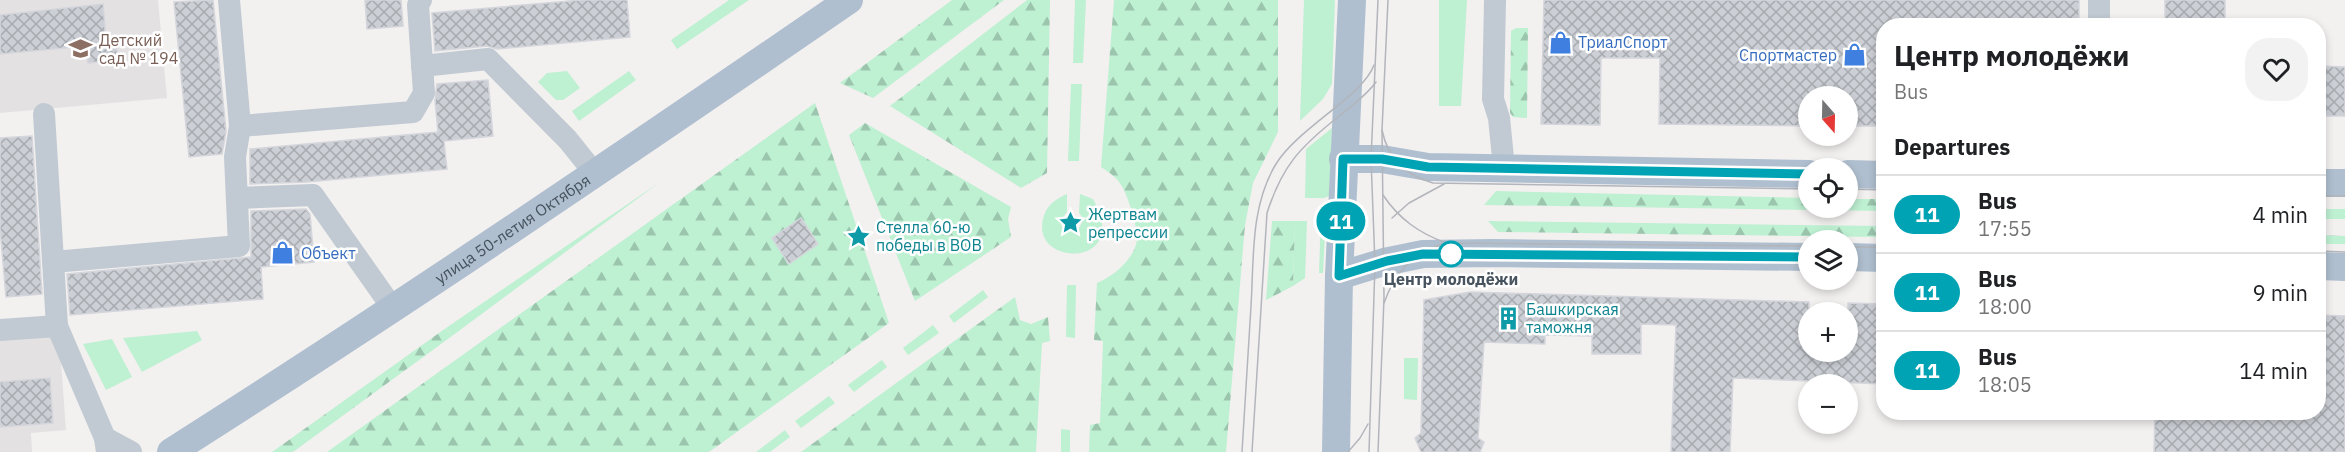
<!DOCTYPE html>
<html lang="en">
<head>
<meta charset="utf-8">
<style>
	body { margin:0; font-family:"IBM Plex Sans",sans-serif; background:#f2f2f2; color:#202124; height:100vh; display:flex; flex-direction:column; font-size:22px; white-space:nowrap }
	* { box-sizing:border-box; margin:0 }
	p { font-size:20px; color:#757577 }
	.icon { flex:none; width:33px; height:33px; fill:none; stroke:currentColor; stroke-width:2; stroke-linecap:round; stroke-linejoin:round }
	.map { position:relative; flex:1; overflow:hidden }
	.sheet { position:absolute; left:1876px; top:18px; width:450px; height:402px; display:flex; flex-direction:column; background:#fff; border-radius:24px; box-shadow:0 3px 9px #0003 }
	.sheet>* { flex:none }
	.badge { padding:0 12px; border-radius:20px; font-size:21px; line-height:39px }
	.needle { width:39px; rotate:160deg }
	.tools { position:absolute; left:1798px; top:86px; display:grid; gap:12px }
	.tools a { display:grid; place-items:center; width:60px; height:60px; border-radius:50%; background:#fff; box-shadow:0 3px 9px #0003; font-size:30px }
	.map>.badge { position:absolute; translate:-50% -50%; box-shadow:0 0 0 3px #fff }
	h2 { padding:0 18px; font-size:22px; line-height:54px }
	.round { display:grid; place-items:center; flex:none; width:63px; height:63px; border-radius:24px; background:#f2f2f2 }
	.headline { display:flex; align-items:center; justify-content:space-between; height:102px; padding:0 18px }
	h1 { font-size:28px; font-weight:700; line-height:45px }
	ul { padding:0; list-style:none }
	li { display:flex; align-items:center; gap:18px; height:78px; padding:0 18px; border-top:2px solid #e0e0e0 }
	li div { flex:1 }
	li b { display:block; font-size:22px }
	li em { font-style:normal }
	li .badge { min-width:66px; font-weight:700; text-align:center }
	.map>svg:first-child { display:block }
	.education { fill:#e4e1e2 }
	.green { fill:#bef0d2 }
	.forest { fill:url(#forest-firs) }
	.building { fill:url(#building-cross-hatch); stroke:#d4d6dc; stroke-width:1.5 }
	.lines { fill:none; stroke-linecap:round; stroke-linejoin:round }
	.minor { stroke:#c1cad2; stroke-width:22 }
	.major { stroke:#afbfcf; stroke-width:28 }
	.tram { stroke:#b2b5bb; stroke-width:1.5 }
	.line-casing { stroke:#fff; stroke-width:14 }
	.line { stroke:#00a3b4; stroke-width:9 }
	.stop-dot { fill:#fff; stroke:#00a3b4; stroke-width:3 }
	.labels { text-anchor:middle; stroke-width:5; stroke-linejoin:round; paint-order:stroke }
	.education-label { font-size:16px; fill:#785e54; stroke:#fff; text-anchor:start }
	.shop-label { font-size:16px; fill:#366cbe; stroke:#fff; text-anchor:start }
	.culture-label { font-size:16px; fill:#0d838f; stroke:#fff; text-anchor:start }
	.street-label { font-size:16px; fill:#47535e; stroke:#fff }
	.stop-label { font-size:16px; font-weight:bold; fill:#47535e; stroke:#fff }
</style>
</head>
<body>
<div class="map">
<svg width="2345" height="452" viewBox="0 0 2345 452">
	<defs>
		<pattern id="forest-firs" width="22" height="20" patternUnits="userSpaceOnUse" patternTransform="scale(1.5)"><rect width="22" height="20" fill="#bef0d2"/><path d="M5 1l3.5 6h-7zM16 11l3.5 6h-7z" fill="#9cc5ae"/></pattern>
		<pattern id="building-cross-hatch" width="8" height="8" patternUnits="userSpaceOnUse" patternTransform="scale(1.5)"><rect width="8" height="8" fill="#cccfd5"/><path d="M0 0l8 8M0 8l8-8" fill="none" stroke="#a7abb0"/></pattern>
	</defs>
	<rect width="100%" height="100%" fill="#f3f0f0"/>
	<!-- education -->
	<g class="education">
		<path d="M0,0h158l9,98 -167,15z"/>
		<path d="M59,336l7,94 -35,3 1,19h-32v-112z"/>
	</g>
	<!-- green -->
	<g class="green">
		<path d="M729,0h20l-72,49 -6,-9z"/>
		<path d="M1075,0h11l-3,63h-10z"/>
		<path d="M1304,0h31l-3,84 -9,15 -23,22z"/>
		<path d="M1439,0h28l-6,106h-22z"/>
		<path d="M567,71l13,17 -17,12h-7l-18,-18 9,-9z"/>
		<path d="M629,71l7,9 -57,41 -7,-10z"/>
		<path d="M1071,84h11l-3,77h-11z"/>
		<path d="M1332,128l-3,68 -5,2h-19l1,-49z"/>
		<path d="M660,182l-208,154 -6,-8z"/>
		<path d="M1067,194v18l-7,9 3,8 5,2 12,-4 3,-9 -4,-5 1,-19 13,5c40,69 -62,69 -50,20 3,-13 12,-20 24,-25z"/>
		<path d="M1321,214h5l-3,59h-4z"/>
		<path d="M1295,221h12l-2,57 -12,8z"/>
		<path d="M1067,285h9l-1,53 -9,-1z"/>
		<path d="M983,290l5,7 -34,26 -5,-7z"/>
		<path d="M933,325l6,8 -31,22 -5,-7z"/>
		<path d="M197,331l5,9 -60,32 -19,-34z"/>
		<path d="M112,339l20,38 -26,13 -23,-46z"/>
		<path d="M1404,358h14l-1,42 -13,-1z"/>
		<path d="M882,360l5,7 -33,25 -6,-7z"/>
		<path d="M829,396l6,7 -34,25 -6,-7z"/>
		<path d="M1061,429l9,1v22h-9z"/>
		<path d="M785,430l5,7 -20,15h-14z"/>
	</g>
	<!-- forest -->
	<g class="forest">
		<path d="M952,0h52l-131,98 -33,-15z"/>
		<path d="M1027,0h23l-3,173 -26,15 -131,-82z"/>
		<path d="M1114,0h164v132l-25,51 -8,42 -19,227h-137l1,-27 10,-2 3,-82 -9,-1 3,-57c17,-7 37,-24 40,-43 1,-12 -10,-49 -18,-58 -4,-6 -12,-11 -18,-15z"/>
		<path d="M1516,28h12l-1,90 -14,-1 -3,-4 1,-82z"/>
		<path d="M815,103l74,220 -180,129h-382z"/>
		<path d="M865,123l146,84 -3,12 3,18 -96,64 -66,-166z"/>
		<path d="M1496,191l313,7v9h39v-8h36v12l-400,-6z"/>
		<rect x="2319" y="209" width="26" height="10"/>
		<path d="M1272,221h23l-2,65 -27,14z"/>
		<path d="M1488,221l396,5v11l-386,-5z"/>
		<path d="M2319,235l26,1v8h-26z"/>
		<path d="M1015,297l5,23 11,4 17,-7 2,24 -8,2 -6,109h-235z"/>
		<path d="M446,328l6,8 -159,116h-21z"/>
	</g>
	<!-- building -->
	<g class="building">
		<path d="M213,0l13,131 -4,23 -33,3 -15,-155z"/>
		<path d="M365,0h36l2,26 -36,3z"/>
		<path d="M581,0h46l3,37 -133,12 -10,-3 -52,5 -3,-38z"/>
		<path d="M1544,0h535v26h-195v100h-36v-30h-39v30l-150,-2 1,-66h-59l-1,67 -59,-1z"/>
		<rect x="2165" y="0" width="60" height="26"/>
		<path d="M103,4l3,36 10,-1 2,21 -30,3 -2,-17 -86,8v-39z"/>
		<path d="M2319,66l26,1v49h-26z"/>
		<path d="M488,80l5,56 -49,5 3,28 -140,13 -57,2v-35l188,-17 -3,-31 2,-17z"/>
		<path d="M32,136l10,158 -36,3 -6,-69v-90z"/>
		<path d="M306,209l4,5 4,48 -53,5 2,32 -193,16 -3,-41 184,-17v-46z"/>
		<path d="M801,218l17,26 -29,20 -17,-26z"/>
		<path d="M1470,292l339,10v49h39v-48l36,1v80l-151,-6 -3,74h-59l5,-127 -35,-1v30h-49v-18l-47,-1v9l-61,-2 -6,96 6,4 -4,10h-59l-6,-14 6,-5 3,-133z"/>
		<path d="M2319,315l26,1v136h-191l1,-40h164z"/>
		<path d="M50,378l3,45 -53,4v-45z"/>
	</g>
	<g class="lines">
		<!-- minor -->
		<g class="minor">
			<path d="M1495,0l-2,99 6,19 5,50"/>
			<path d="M2099,0v26"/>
			<path d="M422,66l66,-7 80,81 28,35"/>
			<path d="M44,114l13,212"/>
			<path d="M240,126l173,-14 11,-19 -6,-88 3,-5"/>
			<path d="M237,198l76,-3 81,115"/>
			<path d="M53,262l186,-16 -4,-89 5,-31 -11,-126"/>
			<path d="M0,330l57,-4 48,112 2,14"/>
			<path d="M105,438l26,14"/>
		</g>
		<!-- major -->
		<g class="major">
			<path d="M1343,159h39l46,8 381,7"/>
			<path d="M1848,174l36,1"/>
			<path d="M2319,183h26"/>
			<path d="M1848,257l36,1"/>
			<path d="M2319,266l26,1"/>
			<path d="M1339,276l45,-14 39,-8 70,-1 316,4"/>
			<path id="s1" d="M171,452c230,-146 454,-298 678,-452"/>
			<path d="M1336,452l3,-176 13,-276"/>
		</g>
		<!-- tram -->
		<g class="tram">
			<path d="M1382,130c6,29 23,45 51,53l376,6"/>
			<path d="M1848,189l36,1"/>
			<path d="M1383,195c16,24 36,38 63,48"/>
			<path d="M2319,196h26"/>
			<path d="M1392,218l17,-15 35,-19"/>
			<path d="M1848,247h36"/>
			<path d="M2319,251l26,1"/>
			<path d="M1384,303c11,-31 29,-51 62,-60l363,3"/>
			<path d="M1242,452c3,-49 6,-97 9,-146 3,-46 -1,-100 25,-142 22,-36 87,-68 98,-99"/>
			<path d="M1252,452l15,-239c15,-47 33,-66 71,-96 13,-11 28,-21 38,-35"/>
			<path d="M1348,452l12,-14 8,-14"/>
			<path d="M1369,452l6,-188 -4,-105 7,-159"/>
			<path d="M1378,452l6,-154 -2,-168 6,-130"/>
		</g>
	</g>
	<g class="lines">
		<defs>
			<path id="line" d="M1809,174l-381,-7 -46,-8h-39l-4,117 48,-15 36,-7 386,3"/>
		</defs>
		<!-- line casing -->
		<use href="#line" class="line-casing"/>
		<!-- line -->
		<use href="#line" class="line"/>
	</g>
	<!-- icons -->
	<defs>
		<symbol id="shop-bare" viewBox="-9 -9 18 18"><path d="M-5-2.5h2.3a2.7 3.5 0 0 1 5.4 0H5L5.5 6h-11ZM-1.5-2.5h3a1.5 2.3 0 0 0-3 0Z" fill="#3f7fe0" stroke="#fff" stroke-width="2.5" paint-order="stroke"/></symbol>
		<symbol id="school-bare" viewBox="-9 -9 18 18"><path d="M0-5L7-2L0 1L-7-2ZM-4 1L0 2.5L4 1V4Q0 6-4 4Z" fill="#8d6e63" stroke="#fff" stroke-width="2.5" paint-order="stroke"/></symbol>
		<symbol id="sight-bare" viewBox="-9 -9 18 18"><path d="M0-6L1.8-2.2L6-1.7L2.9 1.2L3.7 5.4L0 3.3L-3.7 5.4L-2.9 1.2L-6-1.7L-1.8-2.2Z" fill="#0f9aa8" stroke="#fff" stroke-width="2.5" paint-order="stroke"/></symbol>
		<symbol id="building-bare" viewBox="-9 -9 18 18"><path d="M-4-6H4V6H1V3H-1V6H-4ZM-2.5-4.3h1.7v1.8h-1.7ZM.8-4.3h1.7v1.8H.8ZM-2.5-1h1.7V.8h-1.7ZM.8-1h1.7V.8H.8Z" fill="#0f9aa8" stroke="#fff" stroke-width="2.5" paint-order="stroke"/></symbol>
	</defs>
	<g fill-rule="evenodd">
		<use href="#shop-bare" x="1544" y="26" width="33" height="33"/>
		<use href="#school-bare" x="64" y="32" width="33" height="33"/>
		<use href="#shop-bare" x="1838" y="38" width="33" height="33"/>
		<use href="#sight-bare" x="1054" y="206" width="33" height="33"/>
		<use href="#sight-bare" x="842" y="220" width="33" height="33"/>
		<use href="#shop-bare" x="266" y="236" width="33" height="33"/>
		<use href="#building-bare" x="1492" y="302" width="33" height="33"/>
	</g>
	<!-- markers -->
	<circle class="stop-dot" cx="1451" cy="254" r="12"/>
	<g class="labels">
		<!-- education labels -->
		<g class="education-label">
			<text x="99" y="46">Детский<tspan x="99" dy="18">сад № 194</tspan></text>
		</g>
		<!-- shop labels -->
		<g class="shop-label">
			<text x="1578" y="48">ТриалСпорт</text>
			<text x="1837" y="61" text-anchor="end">Спортмастер</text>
			<text x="301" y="259">Объект</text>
		</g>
		<!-- culture labels -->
		<g class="culture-label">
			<text x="1088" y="220">Жертвам<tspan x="1088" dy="18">репрессии</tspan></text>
			<text x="876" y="233">Стелла 60-ю<tspan x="876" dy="18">победы в ВОВ</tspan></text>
			<text x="1526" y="315">Башкирская<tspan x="1526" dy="18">таможня</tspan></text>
		</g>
		<!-- street labels -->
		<g class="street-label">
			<text dy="6" stroke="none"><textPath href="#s1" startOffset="408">улица 50-летия Октября</textPath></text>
		</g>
		<!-- stop labels -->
		<g class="stop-label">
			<text x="1451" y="285">Центр молодёжи</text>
		</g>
	</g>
</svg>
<div class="tools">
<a><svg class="needle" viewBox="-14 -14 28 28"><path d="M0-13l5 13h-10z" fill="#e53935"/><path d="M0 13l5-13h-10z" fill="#757577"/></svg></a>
<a><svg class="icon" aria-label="locate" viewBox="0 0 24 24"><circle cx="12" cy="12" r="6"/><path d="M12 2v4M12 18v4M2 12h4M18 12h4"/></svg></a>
<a><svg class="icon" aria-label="layers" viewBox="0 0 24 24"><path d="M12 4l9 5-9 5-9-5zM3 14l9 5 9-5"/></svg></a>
<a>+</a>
<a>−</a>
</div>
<b class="badge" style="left:1341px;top:221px;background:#00a3b4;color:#fff">11</b>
<section class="sheet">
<div class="headline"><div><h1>Центр молодёжи</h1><p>Bus</p></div><a class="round"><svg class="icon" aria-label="heart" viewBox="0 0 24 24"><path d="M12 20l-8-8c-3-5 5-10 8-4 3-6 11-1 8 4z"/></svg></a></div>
<h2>Departures</h2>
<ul>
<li><span class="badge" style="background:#00a3b4;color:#fff">11</span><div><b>Bus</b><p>17:55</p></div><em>4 min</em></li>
<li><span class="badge" style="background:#00a3b4;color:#fff">11</span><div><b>Bus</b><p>18:00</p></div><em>9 min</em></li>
<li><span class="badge" style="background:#00a3b4;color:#fff">11</span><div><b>Bus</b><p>18:05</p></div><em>14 min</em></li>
</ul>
</section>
</div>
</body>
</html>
